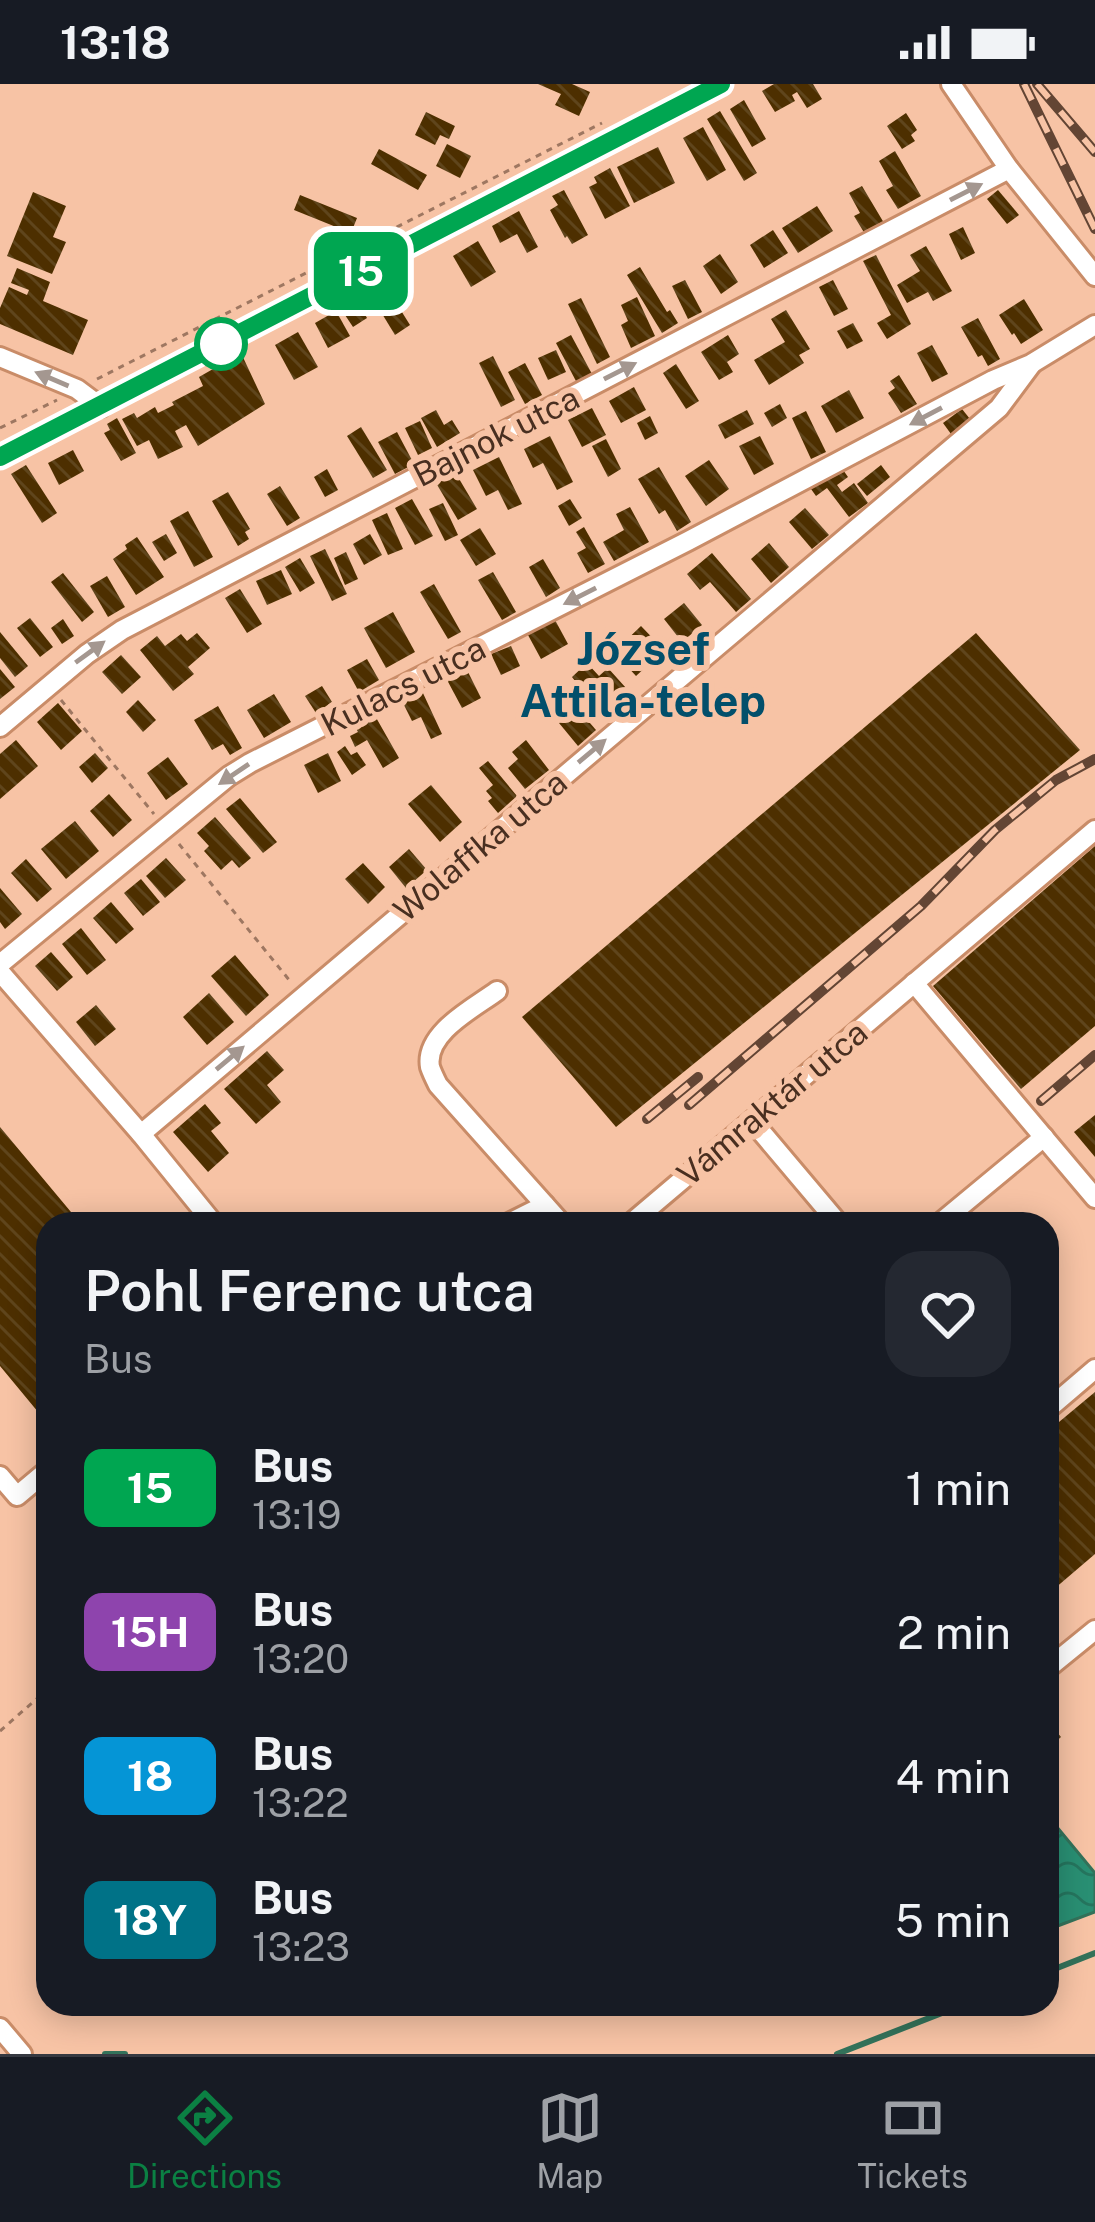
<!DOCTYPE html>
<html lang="en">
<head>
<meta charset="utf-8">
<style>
	body { margin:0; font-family:"Public Sans",sans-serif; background:#242831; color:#f1f3f6; height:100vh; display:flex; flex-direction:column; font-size:45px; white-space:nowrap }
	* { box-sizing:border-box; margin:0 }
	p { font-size:39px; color:#9ea1a6 }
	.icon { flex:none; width:66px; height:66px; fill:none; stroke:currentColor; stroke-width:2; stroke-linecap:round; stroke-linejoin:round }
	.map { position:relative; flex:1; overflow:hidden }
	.details { position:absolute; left:36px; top:1128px; width:1023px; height:804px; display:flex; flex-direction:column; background:#171b24; border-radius:36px; box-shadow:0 6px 30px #0003 }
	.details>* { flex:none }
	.badge { padding:0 24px; border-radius:18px; font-size:42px; line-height:78px }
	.map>.badge { position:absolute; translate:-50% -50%; box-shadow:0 0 0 6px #fff }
	.round { display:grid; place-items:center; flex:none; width:126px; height:126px; border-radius:36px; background:#242831 }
	.headline { display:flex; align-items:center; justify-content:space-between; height:204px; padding:0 48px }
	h1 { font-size:57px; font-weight:600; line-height:90px }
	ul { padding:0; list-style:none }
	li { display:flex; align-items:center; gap:36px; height:144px; padding:0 48px }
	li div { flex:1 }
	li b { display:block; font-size:45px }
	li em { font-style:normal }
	li .badge { min-width:132px; font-weight:700; text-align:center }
	.status { display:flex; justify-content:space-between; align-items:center; height:84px; padding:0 60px; background:#171b24; direction:ltr }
	.status svg { height:33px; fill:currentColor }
	.tabs { display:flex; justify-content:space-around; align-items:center; height:168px; border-top:3px solid #363941; background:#171b24; font-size:33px; color:#9ea1a6 }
	.tabs a { display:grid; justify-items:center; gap:6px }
	.tabs .current { color:#0b8043 }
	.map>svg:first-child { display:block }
	.water { fill:url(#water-waves); stroke:#33725a; stroke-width:3 }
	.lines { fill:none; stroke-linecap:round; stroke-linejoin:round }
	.stream { stroke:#33725a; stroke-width:6 }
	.building { fill:url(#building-back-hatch) }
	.minor-casing { stroke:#c98c68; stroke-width:24 }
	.path { stroke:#9e7761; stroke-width:3; stroke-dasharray:6 6; stroke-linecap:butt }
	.minor { stroke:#fff; stroke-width:18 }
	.rail-casing { stroke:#634534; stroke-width:10 }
	.rail { stroke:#f7c3a5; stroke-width:6; stroke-dasharray:18; stroke-linecap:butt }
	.oneway { fill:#a49790 }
	.line-casing { stroke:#fff; stroke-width:27 }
	.line { stroke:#00a651; stroke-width:18 }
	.stop-dot { fill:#fff; stroke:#00a651; stroke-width:6 }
	.labels { text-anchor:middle; stroke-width:12; stroke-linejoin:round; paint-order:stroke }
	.street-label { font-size:33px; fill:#492f20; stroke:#f7c3a5 }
	.district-label { font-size:45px; font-weight:bold; fill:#024f6b; stroke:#f7c3a5 }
</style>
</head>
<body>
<div class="status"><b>13:18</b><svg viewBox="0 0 49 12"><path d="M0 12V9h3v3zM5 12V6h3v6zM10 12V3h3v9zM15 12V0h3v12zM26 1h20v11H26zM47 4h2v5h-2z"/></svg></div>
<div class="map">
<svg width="1095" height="1970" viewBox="0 0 1095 1970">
	<defs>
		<pattern id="water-waves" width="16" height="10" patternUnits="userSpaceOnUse" patternTransform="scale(3)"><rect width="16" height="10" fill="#298f73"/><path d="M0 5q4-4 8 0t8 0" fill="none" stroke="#25755e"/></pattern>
		<pattern id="building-back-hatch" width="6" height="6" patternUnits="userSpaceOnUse" patternTransform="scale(3)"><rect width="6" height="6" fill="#4d2f00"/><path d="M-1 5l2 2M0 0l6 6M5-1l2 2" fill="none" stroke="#5f451c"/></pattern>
	</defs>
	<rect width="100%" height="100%" fill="#f7c3a5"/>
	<!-- water -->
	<path class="water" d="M1047,1731l48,58v39l-48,18z"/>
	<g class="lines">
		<!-- stream -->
		<g class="stream">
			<path d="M1047,1888l48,-19"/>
			<path d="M105,1970h20"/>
			<path d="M837,1970l128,-50"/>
		</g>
	</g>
	<!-- building -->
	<g class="building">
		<path d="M538,0h34l18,8 -11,24 -24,-11 6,-11z"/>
		<path d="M774,0h39l9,15 -15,9 -10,-16 -5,3 3,6 -20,11 -13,-21z"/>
		<path d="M744,16l22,39 -14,8 -22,-38z"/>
		<path d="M720,27l37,62 -13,8 -37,-62z"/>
		<path d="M426,28l29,14 -6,13 -9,-4 -5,10 -20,-10z"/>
		<path d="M906,29l11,17 -6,5 4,6 -13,8 -15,-23z"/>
		<path d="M703,43l23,43 -19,11 -24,-43z"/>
		<path d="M447,60l24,12 -11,22 -24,-12z"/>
		<path d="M658,63l17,36 -41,20 -17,-36z"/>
		<path d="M379,65l48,26 -9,15 -47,-26z"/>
		<path d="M895,67l26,45 -23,13 -12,-19 7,-4 -14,-25z"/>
		<path d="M610,84l20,38 -25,13 -16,-32 8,-4 -3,-6z"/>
		<path d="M862,102l22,37 -19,11 -11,-18 6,-3 -11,-20z"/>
		<path d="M564,106l24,45 -16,9 -5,-8 -2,2 -15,-28 8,-5 -6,-9z"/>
		<path d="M998,106l21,25 -12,9 -20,-25z"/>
		<path d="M33,108l33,14 -13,31 13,5 -14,32 -45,-18z"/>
		<path d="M300,111l57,23 -6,15 -57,-23z"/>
		<path d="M817,122l16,25 -35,22 -16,-25z"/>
		<path d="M519,127l19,36 -11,6 -10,-19 -17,9 -8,-17z"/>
		<path d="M963,143l12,26 -14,7 -12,-26z"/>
		<path d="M773,146l15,23 -24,15 -14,-23z"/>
		<path d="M478,157l18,31 -25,15 -18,-31z"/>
		<path d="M926,162l26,45 -19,10 -5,-9 -21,11 -10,-18 23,-14 -10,-16z"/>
		<path d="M720,170l18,28 -17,12 -18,-28z"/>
		<path d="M876,171l35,69 -24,15 -10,-16 14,-8 -28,-54z"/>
		<path d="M640,183l27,45 3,-2 8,13 -16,10 -35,-58z"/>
		<path d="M17,184l33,14 -7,19 45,19 -15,35 -73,-31v-16l9,-21 18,8 2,-5 -18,-7z"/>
		<path d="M382,196l28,45 -15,10 -28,-46z"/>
		<path d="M685,196l17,32 -14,7 -16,-33z"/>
		<path d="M833,196l15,29 -14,7 -15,-29z"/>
		<path d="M637,213l18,39 -24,12 -10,-23 7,-4 -7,-16z"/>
		<path d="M581,214l29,59 -13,7 -29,-60z"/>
		<path d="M1024,215l19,31 -22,14 -7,-11 -2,2 -13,-20z"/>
		<path d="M360,222l7,12 -14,9 -8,-12z"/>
		<path d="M786,226l24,39 -11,6 5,8 -35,22 -15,-25 31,-18 -14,-23z"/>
		<path d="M336,227l14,25 -22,12 -13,-25z"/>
		<path d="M978,234l22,41 -12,7 -6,-11 -4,2 -17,-30z"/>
		<path d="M853,239l10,18 -16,8 -10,-18z"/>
		<path d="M298,248l20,35 -24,13 -19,-35z"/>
		<path d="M571,251l21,39 -15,9 -21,-40z"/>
		<path d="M728,251l11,19 -12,8 6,10 -14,8 -18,-28z"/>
		<path d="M932,261l16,29 -16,8 -15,-29z"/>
		<path d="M556,266l10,22 -18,8 -10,-22z"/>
		<path d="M241,269l24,51 -67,42 -12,-21 -11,6 8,16 -25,12 -9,-19 -12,6 -15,-27 12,-6 3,5 18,-11 3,6 16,-8 -2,-3 31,-16 -4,-9z"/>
		<path d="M493,272l22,44 -14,7 -22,-44z"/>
		<path d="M525,279l17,32 -17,9 -17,-32z"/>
		<path d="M676,280l23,37 -13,8 -23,-36z"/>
		<path d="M899,291l18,29 -16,9 -13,-20 7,-5 -5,-7z"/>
		<path d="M634,303l12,23 -25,13 -12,-22z"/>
		<path d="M849,306l15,28 -28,15 -15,-27z"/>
		<path d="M780,320l7,14 -15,9 -8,-14z"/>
		<path d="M592,324l14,27 -24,12 -14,-27z"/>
		<path d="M962,325l8,10 -19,15 -8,-11z"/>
		<path d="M436,326l8,15 8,-5 8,13 -23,14 -16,-29z"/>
		<path d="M747,326l7,14 -29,15 -7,-14z"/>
		<path d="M806,327l20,41 -15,7 -19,-41z"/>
		<path d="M650,332l8,17 -13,7 -8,-17z"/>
		<path d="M117,334l19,35 -15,8 -17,-28 6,-3 -3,-6z"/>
		<path d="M420,337l12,27 -14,7 -13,-27z"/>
		<path d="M361,343l26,43 -14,8 -26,-42z"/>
		<path d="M397,348l17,32 -19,10 -17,-32z"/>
		<path d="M550,352l23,46 -16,8 -14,-27 -10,5 -9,-19z"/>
		<path d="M760,352l14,28 -20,11 -15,-29z"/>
		<path d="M606,355l15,30 -13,8 -16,-31z"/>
		<path d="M73,366l11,21 -25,14 -11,-22z"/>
		<path d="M499,373l23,47 -14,6 -10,-20 -12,6 -13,-26z"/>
		<path d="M709,376l20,29 -23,17 -21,-30z"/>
		<path d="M26,381l31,48 -15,10 -31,-49z"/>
		<path d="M881,381l9,12 -23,19 -10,-12z"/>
		<path d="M659,383l32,55 -14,9 -12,-21 -6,4 -21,-35z"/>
		<path d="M841,383l7,10 -11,8 5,7 12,-9 14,20 -19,14 -22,-29 -11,8 -5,-7z"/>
		<path d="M327,385l11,21 -13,7 -11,-20z"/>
		<path d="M455,388l22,37 -19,11 -22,-37z"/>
		<path d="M280,402l20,32 -13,8 -20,-32z"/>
		<path d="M228,408l22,37 -5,3 4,7 -11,7 -26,-45z"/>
		<path d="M412,415l21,37 -18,9 -20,-37z"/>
		<path d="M570,415l12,19 -13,8 -11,-20z"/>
		<path d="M443,419l15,32 -13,6 -16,-32z"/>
		<path d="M630,423l19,35 -35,19 -11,-19 21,-12 -8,-16z"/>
		<path d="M805,424l24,27 -17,14 -23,-27z"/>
		<path d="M188,427l25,46 -19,10 -24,-46z"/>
		<path d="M387,429l16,36 -15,6 -16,-35z"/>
		<path d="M584,443l21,37 -17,9 -11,-20 9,-5 -10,-16z"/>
		<path d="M480,444l16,26 -20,12 -16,-26z"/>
		<path d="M166,450l11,19 -13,8 -12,-19z"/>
		<path d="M370,450l12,21 -18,10 -11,-21z"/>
		<path d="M137,453l27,40 -28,18 -23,-36 14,-10 -2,-4z"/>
		<path d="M769,459l20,24 -18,16 -20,-24z"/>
		<path d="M325,465l22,45 -15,7 -22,-45z"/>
		<path d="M346,468l12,27 -13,6 -11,-27z"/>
		<path d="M712,469l39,46 -15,13 -26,-30 -10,8 -13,-16z"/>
		<path d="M300,474l15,25 -15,9 -15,-25z"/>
		<path d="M543,475l17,29 -14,9 -17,-30z"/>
		<path d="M281,486l11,24 -25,11 -11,-24z"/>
		<path d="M493,488l23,40 -14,8 -24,-40z"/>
		<path d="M63,489l31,39 -12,10 -31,-40z"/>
		<path d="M107,492l18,31 -17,10 -18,-31z"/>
		<path d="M434,500l27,48 -13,7 -28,-47z"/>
		<path d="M240,505l22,35 -15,9 -22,-35z"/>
		<path d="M684,519l18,22 -20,17 -18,-23z"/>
		<path d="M393,528l22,40 -29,16 -22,-40z"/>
		<path d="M30,534l23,29 -13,10 -23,-29z"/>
		<path d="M63,535l11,17 -12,8 -11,-16z"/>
		<path d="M555,536l13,24 -27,15 -13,-24z"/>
		<path d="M641,542l26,27 -16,15 -3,-3 -12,11 -22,-24z"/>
		<path d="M0,548l28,34 -13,11 -15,-19z"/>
		<path d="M197,549l13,15 -22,19 6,7 -21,17 -33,-41 17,-14 8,10 16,-12 6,7z"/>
		<path d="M976,549l104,117 -464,377 -94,-110z"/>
		<path d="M511,562l9,20 -19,9 -10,-21z"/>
		<path d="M121,571l20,22 -19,17 -20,-22z"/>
		<path d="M367,575l12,21 -20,12 -12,-22z"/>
		<path d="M587,579l12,13 9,-8 18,20 -27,24 -27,-35z"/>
		<path d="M466,584l15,30 -19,10 -16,-30z"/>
		<path d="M0,585l15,18 -15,12z"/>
		<path d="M322,602l10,16 -16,11 -11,-17z"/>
		<path d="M422,607l20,43 -11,5 -10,-22 -9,4 -10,-20z"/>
		<path d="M274,610l17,28 -27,16 -17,-28z"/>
		<path d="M138,616l18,20 -13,12 -17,-20z"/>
		<path d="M58,619l24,28 -21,19 -24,-28z"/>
		<path d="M218,622l24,42 -12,7 -7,-11 -11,6 -18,-30z"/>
		<path d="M577,624l19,22 -18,16 -19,-23z"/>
		<path d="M374,630l25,44 -16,10 -16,-28 -12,7 -5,-11 8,-4 -4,-7z"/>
		<path d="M16,656l22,26 -38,33v-45z"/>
		<path d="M526,656l23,30 -24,19 -17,-21 10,-9 -6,-7z"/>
		<path d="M345,662l6,9 6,-3 9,13 -14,10 -15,-23z"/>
		<path d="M95,669l13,15 -16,15 -13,-16z"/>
		<path d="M328,669l13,28 -23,12 -14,-28z"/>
		<path d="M168,673l20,27 -22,16 -19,-27z"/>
		<path d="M488,677l29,35 -19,17 -10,-12 4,-3 -6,-7 7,-6 -14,-17z"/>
		<path d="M431,701l31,37 -22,20 -32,-38z"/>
		<path d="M109,710l23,26 -19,17 -23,-26z"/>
		<path d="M240,714l37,44 -14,11 -37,-44z"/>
		<path d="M215,733l36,41 -12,10 -7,-8 -11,10 -17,-19 5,-5 -12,-13z"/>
		<path d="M75,737l24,30 -33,28 -25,-30z"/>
		<path d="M1095,762v180l-74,63 -88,-103z"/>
		<path d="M409,765l18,21 -21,18 -17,-21z"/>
		<path d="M166,774l20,22 -21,18 -19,-22z"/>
		<path d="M26,775l26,30 -15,13 -26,-29z"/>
		<path d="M363,779l22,24 -17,17 -23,-25z"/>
		<path d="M141,795l19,23 -17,14 -19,-23z"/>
		<path d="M0,804l22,26 -17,15 -5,-7z"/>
		<path d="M111,818l23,27 -18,15 -23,-26z"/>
		<path d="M81,844l25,32 -19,15 -25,-31z"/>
		<path d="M51,868l22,25 -16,14 -22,-25z"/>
		<path d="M235,871l34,40 -23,21 -35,-40z"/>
		<path d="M209,909l25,29 -27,23 -24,-28z"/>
		<path d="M96,921l20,24 -21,17 -19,-24z"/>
		<path d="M267,967l17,19 -17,15 14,17 -25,22 -32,-35z"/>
		<path d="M205,1020l16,19 -10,8 18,22 -21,19 -35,-40z"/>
		<path d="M1095,1031v42l-21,-25z"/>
		<path d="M0,1043l81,97h-33v200l-48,-58z"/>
		<path d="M1095,1308v162l-48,41v-163z"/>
		<path d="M1047,1625l9,11 -5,5 10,12 -11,10 -3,-3z"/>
	</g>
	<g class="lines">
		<defs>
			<g id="minor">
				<path d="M951,0l58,85 86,107"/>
				<path d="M0,273l77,32 24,18"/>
				<path d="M0,373l720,-373"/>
				<path d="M0,643l87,-73 35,-24 887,-461"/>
				<path d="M0,880l229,-188 21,-13 438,-222 305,-161 38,-16 64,-39"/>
				<path d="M0,888l141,162 73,90"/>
				<path d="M914,899l181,215"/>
				<path d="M497,907c-23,17 -73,42 -67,76 1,3 7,16 8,18l124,139"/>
				<path d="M753,1038l86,102"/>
				<path d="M141,1050l858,-726 32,-43"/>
				<path d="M507,1140l38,-19"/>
				<path d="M630,1140l465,-394"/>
				<path d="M939,1140l105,-87"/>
				<path d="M1047,1326l48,-41"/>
				<path d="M0,1392l17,20 31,-26"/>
				<path d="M1047,1585l48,-39"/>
				<path d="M0,1944l22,26"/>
			</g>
		</defs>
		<!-- minor casing -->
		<use href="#minor" class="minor-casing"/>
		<!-- path -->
		<g class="path">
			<path d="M97,295l505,-256"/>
			<path d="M0,344l57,-28"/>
			<path d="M61,616l93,114"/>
			<path d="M179,760l111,137"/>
			<path d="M0,1647l48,-42"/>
		</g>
		<!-- minor -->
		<use href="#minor" class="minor"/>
		<defs>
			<g id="rail">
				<path d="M1024,0l71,145"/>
				<path d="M1037,0l58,68"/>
				<path d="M1041,1017l54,-46"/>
				<path d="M689,1021l232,-199 74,-76 61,-50 39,-21"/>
				<path d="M647,1035l51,-42"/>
			</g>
		</defs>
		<!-- rail casing -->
		<use href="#rail" class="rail-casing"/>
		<!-- rail -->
		<use href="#rail" class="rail"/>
	</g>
	<!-- one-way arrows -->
	<defs><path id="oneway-solid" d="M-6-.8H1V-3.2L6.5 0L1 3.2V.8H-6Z" transform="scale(3)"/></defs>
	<g class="oneway">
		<use href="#oneway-solid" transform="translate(966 108) rotate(-27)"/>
		<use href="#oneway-solid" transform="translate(620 287) rotate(-27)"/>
		<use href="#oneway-solid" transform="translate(52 295) rotate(-157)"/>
		<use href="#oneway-solid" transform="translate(926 332) rotate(152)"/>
		<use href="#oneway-solid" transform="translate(580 512) rotate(153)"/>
		<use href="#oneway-solid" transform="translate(90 568) rotate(-36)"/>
		<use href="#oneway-solid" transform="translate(592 667) rotate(-40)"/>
		<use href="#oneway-solid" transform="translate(234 690) rotate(146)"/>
		<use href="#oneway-solid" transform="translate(230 974) rotate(-40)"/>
	</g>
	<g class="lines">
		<defs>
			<path id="line" d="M0,373l721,-373"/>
		</defs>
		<!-- line casing -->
		<use href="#line" class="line-casing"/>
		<!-- line -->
		<use href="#line" class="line"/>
	</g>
	<!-- markers -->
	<circle class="stop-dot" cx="221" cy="260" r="24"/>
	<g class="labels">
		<!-- street labels -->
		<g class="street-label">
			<text transform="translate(496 352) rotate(-27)" y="12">Bajnok utca</text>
			<text transform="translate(403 602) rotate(-27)" y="12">Kulacs utca</text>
			<text transform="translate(480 762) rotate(-40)" y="12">Wolaffka utca</text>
			<text transform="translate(772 1019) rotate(-40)" y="12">Vámraktár utca</text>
		</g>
		<!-- district labels -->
		<g class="district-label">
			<text x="643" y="581">József<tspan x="643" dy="52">Attila-telep</tspan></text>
		</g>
	</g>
</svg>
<b class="badge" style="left:361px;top:187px;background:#00a651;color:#fff">15</b>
<section class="details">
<div class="headline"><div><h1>Pohl Ferenc utca</h1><p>Bus</p></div><a class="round"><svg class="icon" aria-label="heart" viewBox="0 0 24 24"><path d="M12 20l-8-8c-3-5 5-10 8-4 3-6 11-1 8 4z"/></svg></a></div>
<ul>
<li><span class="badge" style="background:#00a651;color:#fff">15</span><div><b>Bus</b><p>13:19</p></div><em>1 min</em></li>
<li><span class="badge" style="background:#8e44ad;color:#fff">15H</span><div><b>Bus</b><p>13:20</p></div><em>2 min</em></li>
<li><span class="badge" style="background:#0595d6;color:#fff">18</span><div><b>Bus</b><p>13:22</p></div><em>4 min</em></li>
<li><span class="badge" style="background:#007287;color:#fff">18Y</span><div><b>Bus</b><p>13:23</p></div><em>5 min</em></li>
</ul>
</section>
</div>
<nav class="tabs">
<a class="current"><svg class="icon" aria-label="directions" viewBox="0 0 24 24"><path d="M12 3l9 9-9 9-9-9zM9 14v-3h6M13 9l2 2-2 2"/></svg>Directions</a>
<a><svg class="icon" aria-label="map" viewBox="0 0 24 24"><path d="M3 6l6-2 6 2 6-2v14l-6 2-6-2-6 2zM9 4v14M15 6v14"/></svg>Map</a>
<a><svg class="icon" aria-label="tickets" viewBox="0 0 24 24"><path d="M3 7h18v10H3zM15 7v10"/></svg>Tickets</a>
</nav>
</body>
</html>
